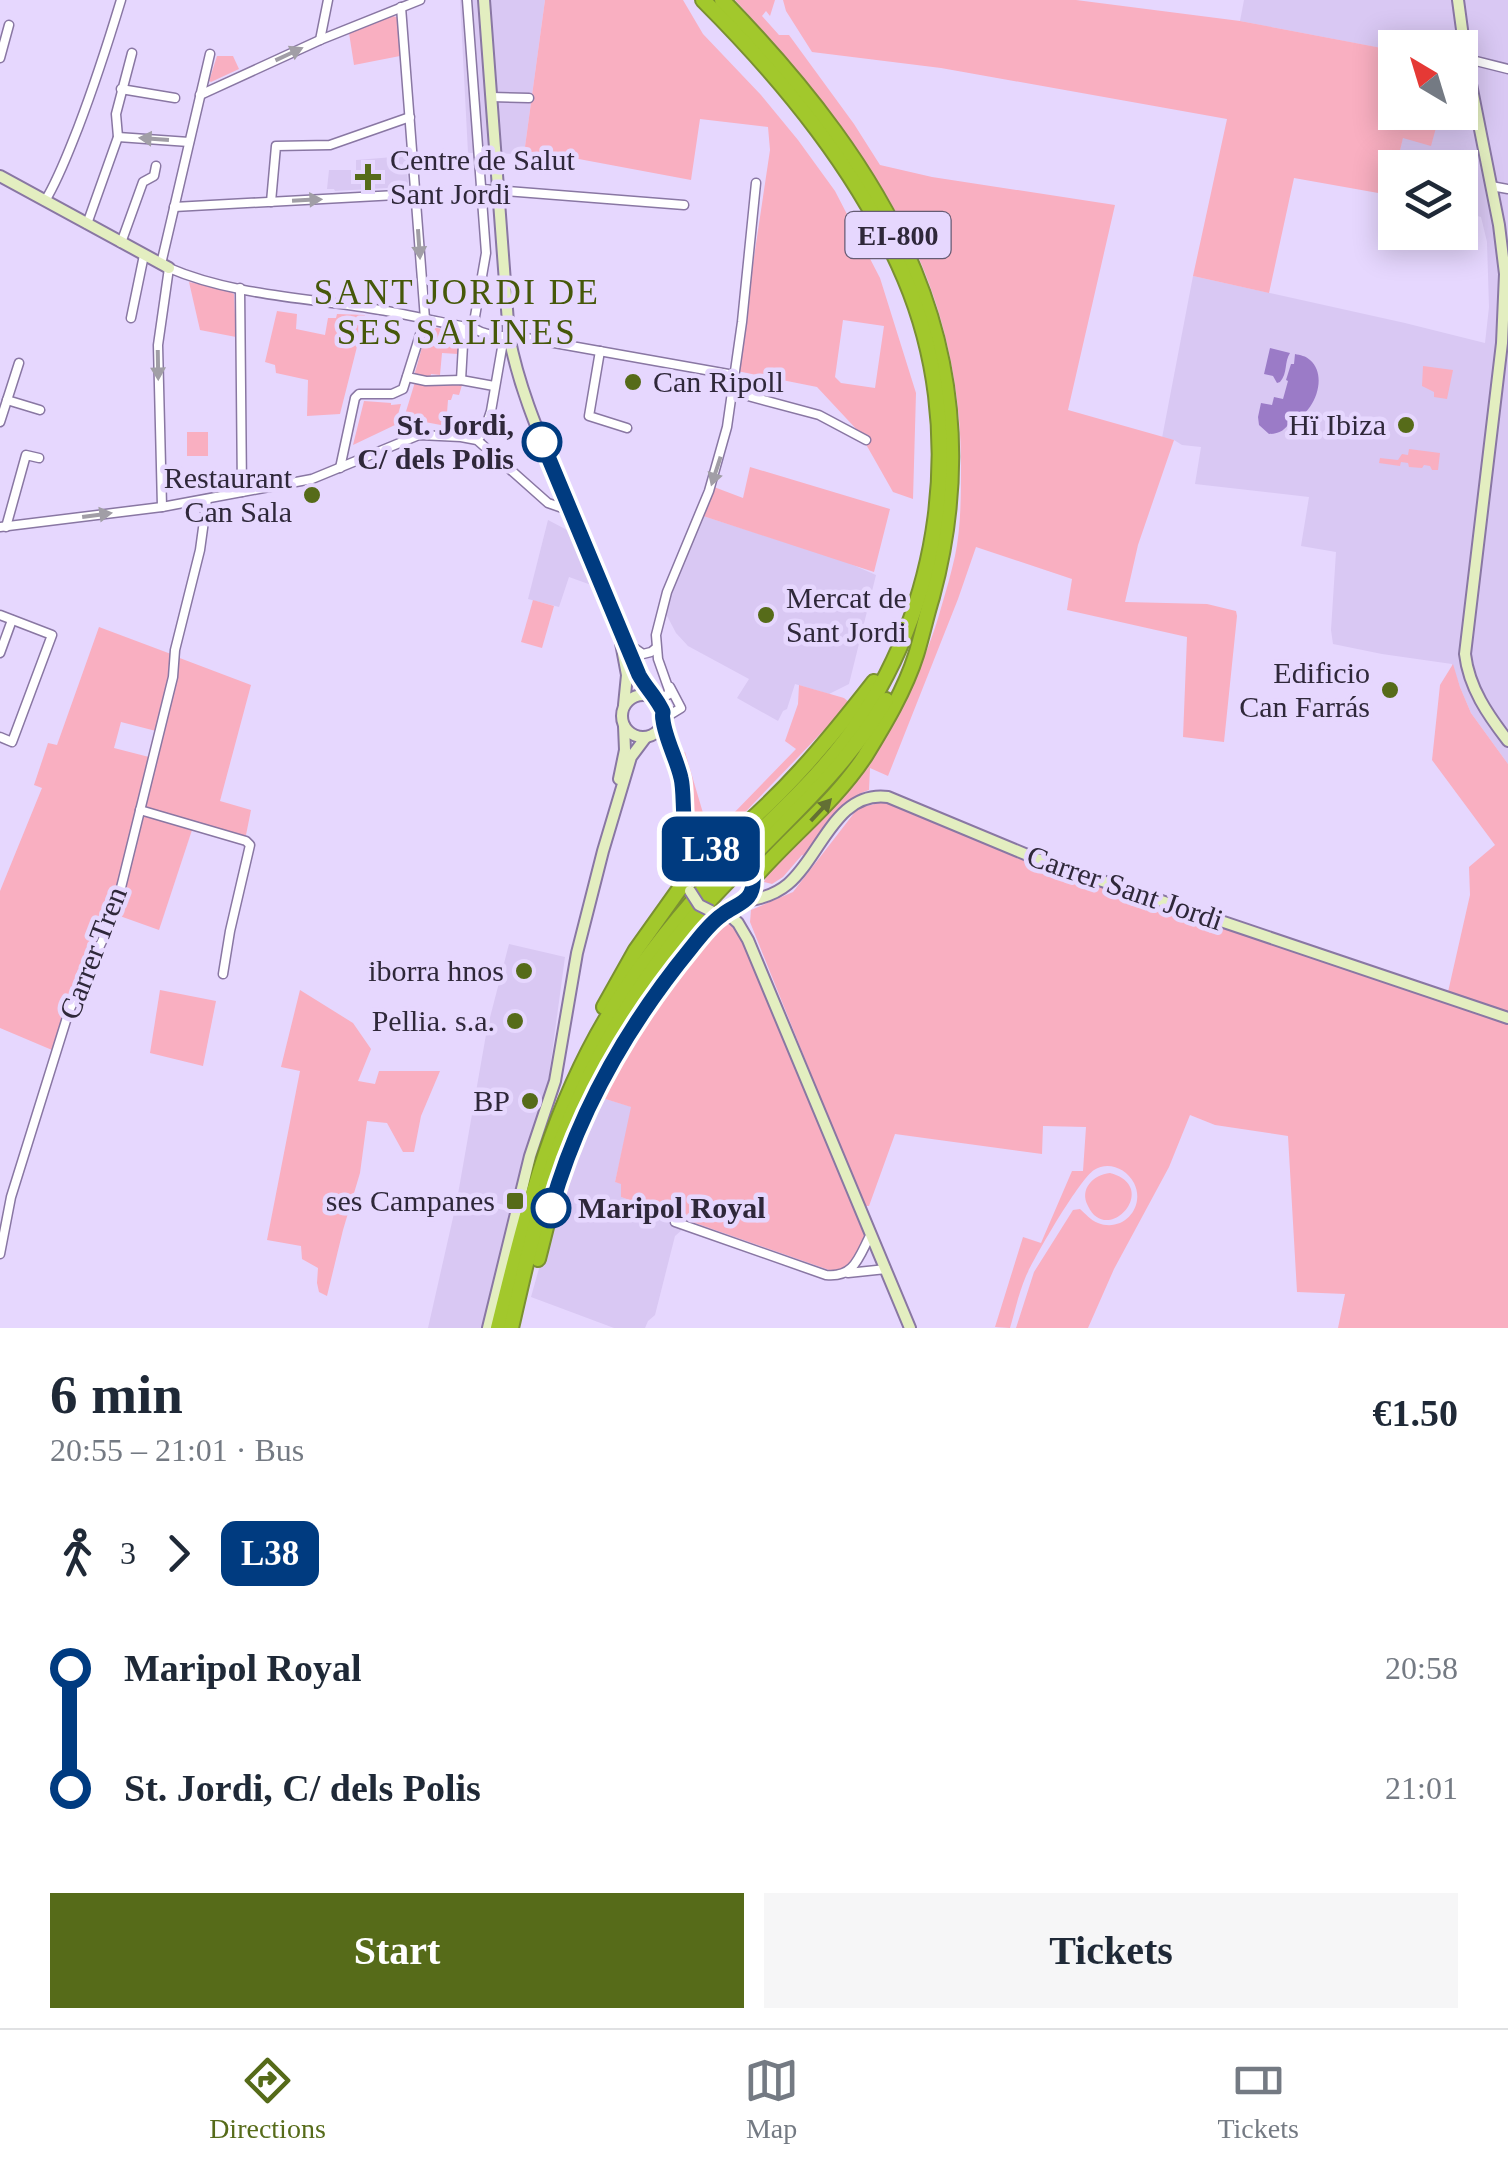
<!DOCTYPE html>
<html lang="en">
<head>
<meta charset="utf-8">
<style>
	body { margin:0; font-family:Georgia,serif; background:#f6f6f7; color:#1f2937; height:100vh; display:flex; flex-direction:column; font-size:38px; white-space:nowrap }
	* { box-sizing:border-box; margin:0 }
	p { font-size:32px; color:#747a83 }
	.icon { flex:none; width:55px; height:55px; fill:none; stroke:currentColor; stroke-width:2; stroke-linecap:round; stroke-linejoin:round }
	.map { position:relative; height:1328px; overflow:hidden }
	.side { display:flex; flex-direction:column; background:#fff; flex:1 }
	.side>* { flex:none }
	.badge { padding:0 20px; border-radius:15px; font-size:35px; line-height:65px }
	.needle { width:65px; rotate:322deg }
	.buttons { position:absolute; left:1378px; top:30px; display:grid; gap:20px }
	.buttons a { display:grid; place-items:center; width:100px; height:100px; border-radius:0px; background:#fff; box-shadow:0 5px 25px #0003; font-size:50px }
	.map>.badge { position:absolute; translate:-50% -50%; box-shadow:0 0 0 5px #fff }
	.legs { display:flex; align-items:center; gap:15px; height:110px; padding:0 50px; font-size:32px }
	.legs p { margin-inline-start:auto }
	.head { display:flex; align-items:center; justify-content:space-between; height:170px; padding:0 50px }
	h1 { font-size:55px; font-weight:700; line-height:75px }
	.primary-button { display:flex; gap:20px; margin-top:auto; padding:20px 50px }
	.primary-button a { flex:1; height:115px; border-radius:0px; background:#566b19; color:#fff; font-size:40px; font-weight:700; line-height:115px; text-align:center }
	.primary-button a+a { background:#f6f6f7; color:#1f2937 }
	ul { padding:0 50px; list-style:none }
	li { display:flex; align-items:center; gap:35px; height:120px; font-size:38px }
	li i { display:grid; place-items:center; width:15px; height:100%; margin:0 12px; background:currentColor }
	li i::after { content:''; width:25px; height:25px; margin:-12px; border:8px solid; border-radius:50%; background:#fff }
	li p { margin-inline-start:auto }
	li:first-child i { background:linear-gradient(#0000 50%,currentColor 0) }
	li:last-child i { background:linear-gradient(currentColor 50%,#0000 0) }
	.tabs { display:flex; justify-content:space-around; align-items:center; height:140px; border-top:2px solid #e0e1e3; background:#fff; font-size:28px; color:#747a83 }
	.tabs a { display:grid; justify-items:center; gap:5px }
	.tabs .selected { color:#566b19 }
	.map>svg:first-child { display:block }
	.built { fill:#d9c8f3 }
	.green { fill:#f9afc1; fill-rule:evenodd }
	.water { fill:#9b7bc7 }
	.lines { fill:none; stroke-linecap:round; stroke-linejoin:round }
	.street-casing { stroke:#8977a3; stroke-width:11 }
	.secondary-casing { stroke:#8977a3; stroke-width:14 }
	.highway-casing { stroke:#7a9031; stroke-width:18 }
	.street { stroke:#fff; stroke-width:8 }
	.secondary { stroke:#e3eec0; stroke-width:10 }
	.highway { stroke:#a2c82c; stroke-width:14 }
	.secondary-bridge-casing { stroke:#8977a3; stroke-width:14; stroke-linecap:butt }
	.secondary-bridge { stroke:#e3eec0; stroke-width:10 }
	.oneway { fill:#a19ea6 }
	.oneway2 { fill:#637034 }
	.line-1-casing { stroke:#fff; stroke-width:22 }
	.line-1 { stroke:#003b80; stroke-width:15 }
	.poi-dot { fill:#566b19; stroke:#e6d7fe; stroke-width:4 }
	.stop-1-dot { fill:#fff; stroke:#003b80; stroke-width:5 }
	.labels { text-anchor:middle; stroke-width:9; stroke-linejoin:round; paint-order:stroke }
	.shield { fill:#e6d7fe; stroke:#665c75; stroke-width:2.5 }
	.shield-label { font-size:28px; font-weight:bold; fill:#2f283a }
	.poi-label { font-size:30px; fill:#2f283a; stroke:#e6d7fe; text-anchor:end }
	.stop-label { font-size:30px; font-weight:bold; fill:#2f283a; stroke:#e6d7fe; text-anchor:end }
	.street-label { font-size:30px; fill:#2f283a; stroke:#e6d7fe }
	.quarter-label { font-size:35px; letter-spacing:2.5px; fill:#46580a; stroke:#e6d7fe }
</style>
</head>
<body>
<div class="map">
<svg width="1508" height="1328" viewBox="0 0 1508 1328">
	<rect width="100%" height="100%" fill="#e6d7fe"/>
	<!-- built -->
	<g class="built">
		<path d="M460,0h85l-21,154 -56,-1z"/>
		<path d="M1244,0h264v764l-37,-51 -11,-26 -8,-23 -70,-10 -49,-10 -2,-14 5,-78 -35,-6 8,-49 -114,-13 6,-37 -19,-2 -8,-5 -12,-2 31,-162 212,47 80,20 4,-36 -2,-65 -6,-25 -21,-6v-43l-42,-1 -21,-4 6,-26 27,8 10,-32 20,-1v-64h-65v32l-12,-4 3,-27 -146,-28z"/>
		<path d="M406,156l2,28 -3,1v2l-70,4 -1,-2h-7l2,-19h27v-10z"/>
		<path d="M703,516l141,45 32,14 -27,109 -20,10 -34,-10 -8,25 -4,2 -5,10 -41,-23 12,-19 -61,-33 -12,-13 -12,-23z"/>
		<path d="M548,520l23,12 23,54 -25,-9 -10,30 -31,-8z"/>
		<path d="M509,944l56,13 -17,126 -35,124 -55,-13 29,-165z"/>
		<path d="M599,1097l33,10 -17,75 6,1v14l65,23 -3,9 -8,7 -20,79 -7,6 -3,7h-31l-83,-31 37,-132z"/>
		<path d="M457,1200l56,12 -30,116h-55z"/>
	</g>
	<!-- green -->
	<g class="green">
		<path d="M545,0h138l20,34 58,61 37,45 37,51 45,87 36,115 -3,106 -20,-7 -34,-60 -42,-45 -80,-16 33,-221 -2,-23 -68,-8 -9,61 -139,-26h-28zM843,320l41,6 -9,62 -34,-5 -6,-6z"/>
		<path d="M735,0h40l-5,16 -4,-5 -4,5 17,19h10l65,89 26,41 52,12 183,28 -47,205 106,30 -36,105 -13,57 82,2 29,7 1,5 -13,126 -41,-5 4,-100 -120,-27 5,-31 -96,-32 -18,52 -70,177 -18,-8 -1,22c-30,9 -47,42 -65,66l-2,-1 -19,22 -11,7 -8,-2c9,-22 29,-35 46,-52 22,-22 38,-39 57,-65h2c6,-26 29,-54 42,-79 12,-25 23,-52 30,-78 5,-17 10,-34 14,-52 6,-28 6,-61 6,-90 0,-66 -12,-132 -36,-193 -39,-99 -119,-195 -190,-273z"/>
		<path d="M783,0h293l164,21 147,28 -4,26 12,5v32l45,1 -9,33 -28,-8 -6,25 21,4 -23,1v28l-101,-18 -25,115 -76,-17 34,-157 -286,-51 -129,-16 -26,-41z"/>
		<path d="M392,16l5,1 1,4 2,35 -46,9 -5,-32z"/>
		<path d="M217,56h16l6,13 -28,13 -2,-1z"/>
		<path d="M189,282l35,7 10,5 2,43 -36,-7z"/>
		<path d="M277,311l20,3 -1,15 29,6 3,-17h8l1,-4 28,1 -25,99 -33,2 1,-36 -32,-7 -1,-8 -10,-3z"/>
		<path d="M428,326l33,7v30l-3,-1v-8l-16,-1 -2,22 -9,-1 -1,4 -16,-2z"/>
		<path d="M1423,366l30,4 -6,29 -13,-2v-5l-12,-6z"/>
		<path d="M415,382l19,4 8,-3 20,2 -3,10 -6,-1 -2,6h-3l-2,26 -42,-8z"/>
		<path d="M364,401l27,2v2l10,-1 -6,21 -42,20z"/>
		<rect x="187" y="432" width="21" height="24"/>
		<path d="M1409,449l31,4 -2,17h-6l-2,-4 -6,-1 -2,3 -13,-1 -1,-4 -7,-1 -1,4 -21,-3 1,-5 18,2 4,-6 6,1z"/>
		<path d="M750,467l140,42 -16,63 -171,-56 11,-29 29,11z"/>
		<path d="M533,600l21,6 -12,42 -21,-6z"/>
		<path d="M99,627l72,27 -3,28 -12,49 -35,-9 -7,26 35,9 -42,169 -39,75 -16,49 -52,-22v-137l42,-103 -8,-3 14,-42 9,2z"/>
		<path d="M177,657l74,28 -31,116 31,9 -5,25 -3,3 -98,-30z"/>
		<path d="M1453,664l7,23 11,26 37,51v248l-60,-20 22,-97 -1,-28 26,-22 -63,-85 8,-75z"/>
		<path d="M799,685l45,13 6,5 -122,127 -23,11 -9,-4 -5,-10 2,-25 -1,-18 -10,-30 3,-2 18,61 9,5h17l67,-69 -11,-8 13,-37z"/>
		<path d="M887,801l106,45 160,58 355,119v305h-170l7,-34 -48,-2 -9,-156 -73,-11 -25,-10 -21,52 -55,102 -26,59h-72l18,-56 39,-62 7,-1c6,5 10,11 18,14 25,10 48,-16 36,-40 -8,-15 -26,-22 -40,-13 -15,10 -59,86 -68,106 -7,16 -11,35 -16,52l-15,-1 28,-90 18,6 31,-72h11l3,-44 -43,-1 -1,28 -147,-20 -26,72h-5l-114,-284 1,-12 42,-18 65,-84z"/>
		<path d="M143,814l50,13 -34,103 -42,-15z"/>
		<path d="M727,921l6,2 13,26 119,288 -19,33h-17l-208,-73v-13l-6,-2 16,-75 -32,-10c32,-50 80,-144 128,-176z"/>
		<path d="M160,990l56,11 -13,65 -53,-13z"/>
		<path d="M300,990l53,33 18,26 -13,32 17,3 4,-13h61l-19,45 -7,36h-11l-16,-29 -20,-2 -7,52 -17,57 -16,66 -8,-4 -2,-9 1,-15 -16,-9 -1,-13 -34,-6 33,-169 -19,-4z"/>
		<path d="M1110,1173c52,14 -3,74 -22,33 -9,-17 5,-31 22,-33z"/>
	</g>
	<!-- water -->
	<g class="water">
		<path d="M1270,348l20,5c-6,9 -2,20 -10,29l-3,1 -4,-7 -9,-2z"/>
		<path d="M1295,354c5,1 11,2 15,6 20,17 2,58 -20,61 -4,9 -11,13 -21,13l-10,-9 -1,-8 3,-14 11,2 2,-8 9,2 5,-18 -2,-1 5,-16h3z"/>
	</g>
	<g class="lines">
		<defs>
			<g id="street">
				<path d="M467,0l19,253 -13,75"/>
				<path d="M320,40l8,-40"/>
				<path d="M1395,42l27,6"/>
				<path d="M1460,57l48,12"/>
				<path d="M0,58l9,-33"/>
				<path d="M121,89l54,9"/>
				<path d="M200,95l120,-55 100,-40"/>
				<path d="M491,97l38,1"/>
				<path d="M118,137l71,5"/>
				<path d="M1491,186l17,3"/>
				<path d="M481,189l203,16"/>
				<path d="M45,201c14,-23 23,-48 33,-73 16,-42 30,-85 43,-128"/>
				<path d="M271,202l5,-56 54,-1 80,-28"/>
				<path d="M174,207l241,-13"/>
				<path d="M87,224l31,-87 -2,-23 16,-61"/>
				<path d="M121,243l22,-61 11,-6 2,-10"/>
				<path d="M161,264l49,-210"/>
				<path d="M240,288l2,204"/>
				<path d="M131,318l13,-63"/>
				<path d="M600,351l-11,65 38,12"/>
				<path d="M407,377l19,4 35,-1 33,6"/>
				<path d="M461,380l3,-53"/>
				<path d="M733,392l86,23 47,25"/>
				<path d="M7,400l33,10"/>
				<path d="M0,422l19,-59"/>
				<path d="M477,440l7,-8 7,-21 12,-69 -3,-5"/>
				<path d="M340,468l15,-70 4,-4h33l11,-5 22,-70 -24,-312"/>
				<path d="M162,507l-4,-162 11,-77c62,27 139,30 205,41 34,5 66,14 99,19 13,8 27,9 42,8l219,39"/>
				<path d="M0,527l162,-20 150,-28 107,-44 42,2 16,3 71,63 23,8"/>
				<path d="M6,527l20,-72 13,3"/>
				<path d="M0,615l52,20 -40,107 -12,-5"/>
				<path d="M630,645l13,9 8,-2 5,-4"/>
				<path d="M0,653l12,-33"/>
				<path d="M655,699l13,-4 1,-5 -11,-31 -2,-24 11,-43 42,-101 18,-64 15,-105 14,-139"/>
				<path d="M663,719l18,-11 -11,-21"/>
				<path d="M140,810l106,31 4,4 -20,86 -7,43"/>
				<path d="M675,1222l151,53c29,3 33,-19 45,-41"/>
				<path d="M0,1254l11,-57 58,-186 45,-95 59,-239 2,-27 25,-100 7,-51"/>
				<path d="M848,1273l38,-4"/>
			</g>
			<g id="secondary">
				<path d="M484,0l25,336c10,52 30,98 50,146 26,64 55,128 80,193l14,23"/>
				<path d="M1458,0l8,59 33,166 6,49 -3,69 -37,311c4,34 23,61 43,87"/>
				<path d="M0,176l169,92"/>
				<path d="M621,643l6,32 -3,30"/>
				<circle cx="643" cy="716" r="21"/>
				<path d="M663,721l19,60 7,91"/>
				<path d="M619,779l6,-29 -1,-24"/>
				<path d="M690,870c6,-15 17,-22 33,-22"/>
				<path d="M745,901c16,-2 30,-6 43,-17 33,-28 48,-94 100,-87l149,62 471,159"/>
				<path d="M722,912c20,-3 31,-16 30,-36"/>
				<path d="M726,912l12,11 10,17 162,388"/>
				<path d="M488,1328l42,-172 25,-75 22,-128 26,-102 28,-94 15,-20"/>
			</g>
			<g id="highway">
				<path d="M722,0c166,171 276,352 210,597 -6,19 -10,39 -16,58 -11,35 -32,70 -51,101 -31,47 -76,81 -112,123"/>
				<path d="M717,848c61,-46 111,-107 157,-166"/>
				<path d="M604,1007l32,-57 52,-73"/>
				<path d="M538,1259c10,-39 19,-80 34,-118 32,-79 92,-168 152,-229"/>
				<path d="M498,1328c28,-113 54,-224 117,-323 32,-51 69,-96 110,-139 41,-42 86,-80 122,-128 96,-128 121,-310 58,-459 -45,-106 -121,-198 -202,-279"/>
				<path d="M511,1328c14,-61 28,-124 49,-184 29,-78 72,-152 125,-216 65,-78 148,-139 201,-228"/>
			</g>
		</defs>
		<!-- street casing -->
		<use href="#street" class="street-casing"/>
		<!-- secondary casing -->
		<use href="#secondary" class="secondary-casing"/>
		<!-- highway casing -->
		<use href="#highway" class="highway-casing"/>
		<!-- street -->
		<use href="#street" class="street"/>
		<!-- secondary -->
		<use href="#secondary" class="secondary"/>
		<!-- highway -->
		<use href="#highway" class="highway"/>
		<defs>
			<g id="secondary-bridge">
				<path d="M729,849l15,9 6,10"/>
				<path d="M690,891l9,14 12,6"/>
			</g>
		</defs>
		<!-- secondary-bridge casing -->
		<use href="#secondary-bridge" class="secondary-bridge-casing"/>
		<!-- secondary-bridge -->
		<use href="#secondary-bridge" class="secondary-bridge"/>
	</g>
	<!-- one-way arrows -->
	<defs><path id="oneway-solid" d="M-6-.8H1V-3.2L6.5 0L1 3.2V.8H-6Z" transform="scale(2.5)"/></defs>
	<g class="oneway">
		<use href="#oneway-solid" transform="translate(289 54) rotate(-25)"/>
		<use href="#oneway-solid" transform="translate(154 139) rotate(-176)"/>
		<use href="#oneway-solid" transform="translate(307 200) rotate(-3)"/>
		<use href="#oneway-solid" transform="translate(419 244) rotate(86)"/>
		<use href="#oneway-solid" transform="translate(158 365) rotate(89)"/>
		<use href="#oneway-solid" transform="translate(716 471) rotate(108)"/>
		<use href="#oneway-solid" transform="translate(97 515) rotate(-8)"/>
	</g>
	<use class="oneway2" href="#oneway-solid" transform="translate(821 810) rotate(-47)"/>
	<g class="lines">
		<defs>
			<path id="line-1" d="M542,442l97,233c6,11 15,20 21,31 6,10 1,4 3,14 2,18 14,40 18,58 4,16 0,49 8,60 15,23 60,-5 64,39 2,26 -16,26 -31,38 -12,8 -22,22 -31,33 -63,77 -113,164 -140,260"/>
		</defs>
		<!-- line-1 casing -->
		<use href="#line-1" class="line-1-casing"/>
		<!-- line-1 -->
		<use href="#line-1" class="line-1"/>
	</g>
	<!-- markers -->
	<g class="poi-dot">
		<path d="M363 162h10v10h10v10h-10v10h-10v-10h-10v-10h10z"/>
		<circle cx="633" cy="382" r="10"/>
		<circle cx="1406" cy="425" r="10"/>
		<circle cx="312" cy="495" r="10"/>
		<circle cx="766" cy="615" r="10"/>
		<circle cx="1390" cy="690" r="10"/>
		<circle cx="524" cy="971" r="10"/>
		<circle cx="515" cy="1021" r="10"/>
		<circle cx="530" cy="1101" r="10"/>
		<rect x="505" y="1191" width="20" height="20" rx="5"/>
	</g>
	<g class="stop-1-dot">
		<circle cx="542" cy="442" r="18"/>
		<circle cx="551" cy="1208" r="18"/>
	</g>
	<g class="labels">
		<!-- shield labels -->
		<rect class="shield" x="845.5" y="212" width="105" height="46" rx="8"/>
		<g class="shield-label">
			<text x="898" y="245">EI-800</text>
		</g>
		<!-- poi labels -->
		<g class="poi-label">
			<text x="390" y="170" text-anchor="start">Centre de Salut<tspan x="390" dy="34">Sant Jordi</tspan></text>
			<text x="653" y="392" text-anchor="start">Can Ripoll</text>
			<text x="1386" y="435">Hï Ibiza</text>
			<text x="292" y="488">Restaurant<tspan x="292" dy="34">Can Sala</tspan></text>
			<text x="786" y="608" text-anchor="start">Mercat de<tspan x="786" dy="34">Sant Jordi</tspan></text>
			<text x="1370" y="683">Edificio<tspan x="1370" dy="34">Can Farrás</tspan></text>
			<text x="504" y="981">iborra hnos</text>
			<text x="495" y="1031">Pellia. s.a.</text>
			<text x="510" y="1111">BP</text>
			<text x="495" y="1211">ses Campanes</text>
		</g>
		<!-- stop labels -->
		<g class="stop-label">
			<text x="514" y="435">St. Jordi,<tspan x="514" dy="34">C/ dels Polis</tspan></text>
			<text x="578" y="1218" text-anchor="start">Maripol Royal</text>
		</g>
		<!-- street labels -->
		<g class="street-label">
			<text transform="translate(1125 888) rotate(19)" y="10">Carrer Sant Jordi</text>
			<text transform="translate(93 953) rotate(-69)" y="10">Carrer Tren</text>
		</g>
		<!-- quarter labels -->
		<g class="quarter-label">
			<text x="457" y="304">SANT JORDI DE<tspan x="457" dy="40">SES SALINES</tspan></text>
		</g>
	</g>
</svg>
<div class="buttons">
<a><svg class="needle" viewBox="-14 -14 28 28"><path d="M0-13l5 13h-10z" fill="#e53935"/><path d="M0 13l5-13h-10z" fill="#747a83"/></svg></a>
<a><svg class="icon" aria-label="layers" viewBox="0 0 24 24"><path d="M12 4l9 5-9 5-9-5zM3 14l9 5 9-5"/></svg></a>
</div>
<b class="badge" style="left:711px;top:849px;background:#003b80;color:#fff">L38</b>
</div>
<section class="side">
<div class="head"><div><h1>6 min</h1><p>20:55 – 21:01 · Bus</p></div><b>€1.50</b></div>
<div class="legs"><svg class="icon" aria-label="walk" viewBox="0 0 24 24"><circle cx="13" cy="4" r="2"/><path d="M13 8l-2 6 4 7M11 14l-3 7M7 12l3-4h3l4 4"/></svg>3<svg class="icon" aria-label="forward" viewBox="0 0 24 24"><path d="M9 5l7 7-7 7"/></svg><b class="badge" style="background:#003b80;color:#fff">L38</b></div>
<ul>
<li><i style="color:#003b80"></i><b>Maripol Royal</b><p>20:58</p></li>
<li><i style="color:#003b80"></i><b>St. Jordi, C/ dels Polis</b><p>21:01</p></li>
</ul>
<div class="primary-button"><a>Start</a><a>Tickets</a></div>
</section>
<nav class="tabs">
<a class="selected"><svg class="icon" aria-label="directions" viewBox="0 0 24 24"><path d="M12 3l9 9-9 9-9-9zM9 14v-3h6M13 9l2 2-2 2"/></svg>Directions</a>
<a><svg class="icon" aria-label="map" viewBox="0 0 24 24"><path d="M3 6l6-2 6 2 6-2v14l-6 2-6-2-6 2zM9 4v14M15 6v14"/></svg>Map</a>
<a><svg class="icon" aria-label="tickets" viewBox="0 0 24 24"><path d="M3 7h18v10H3zM15 7v10"/></svg>Tickets</a>
</nav>
</body>
</html>
